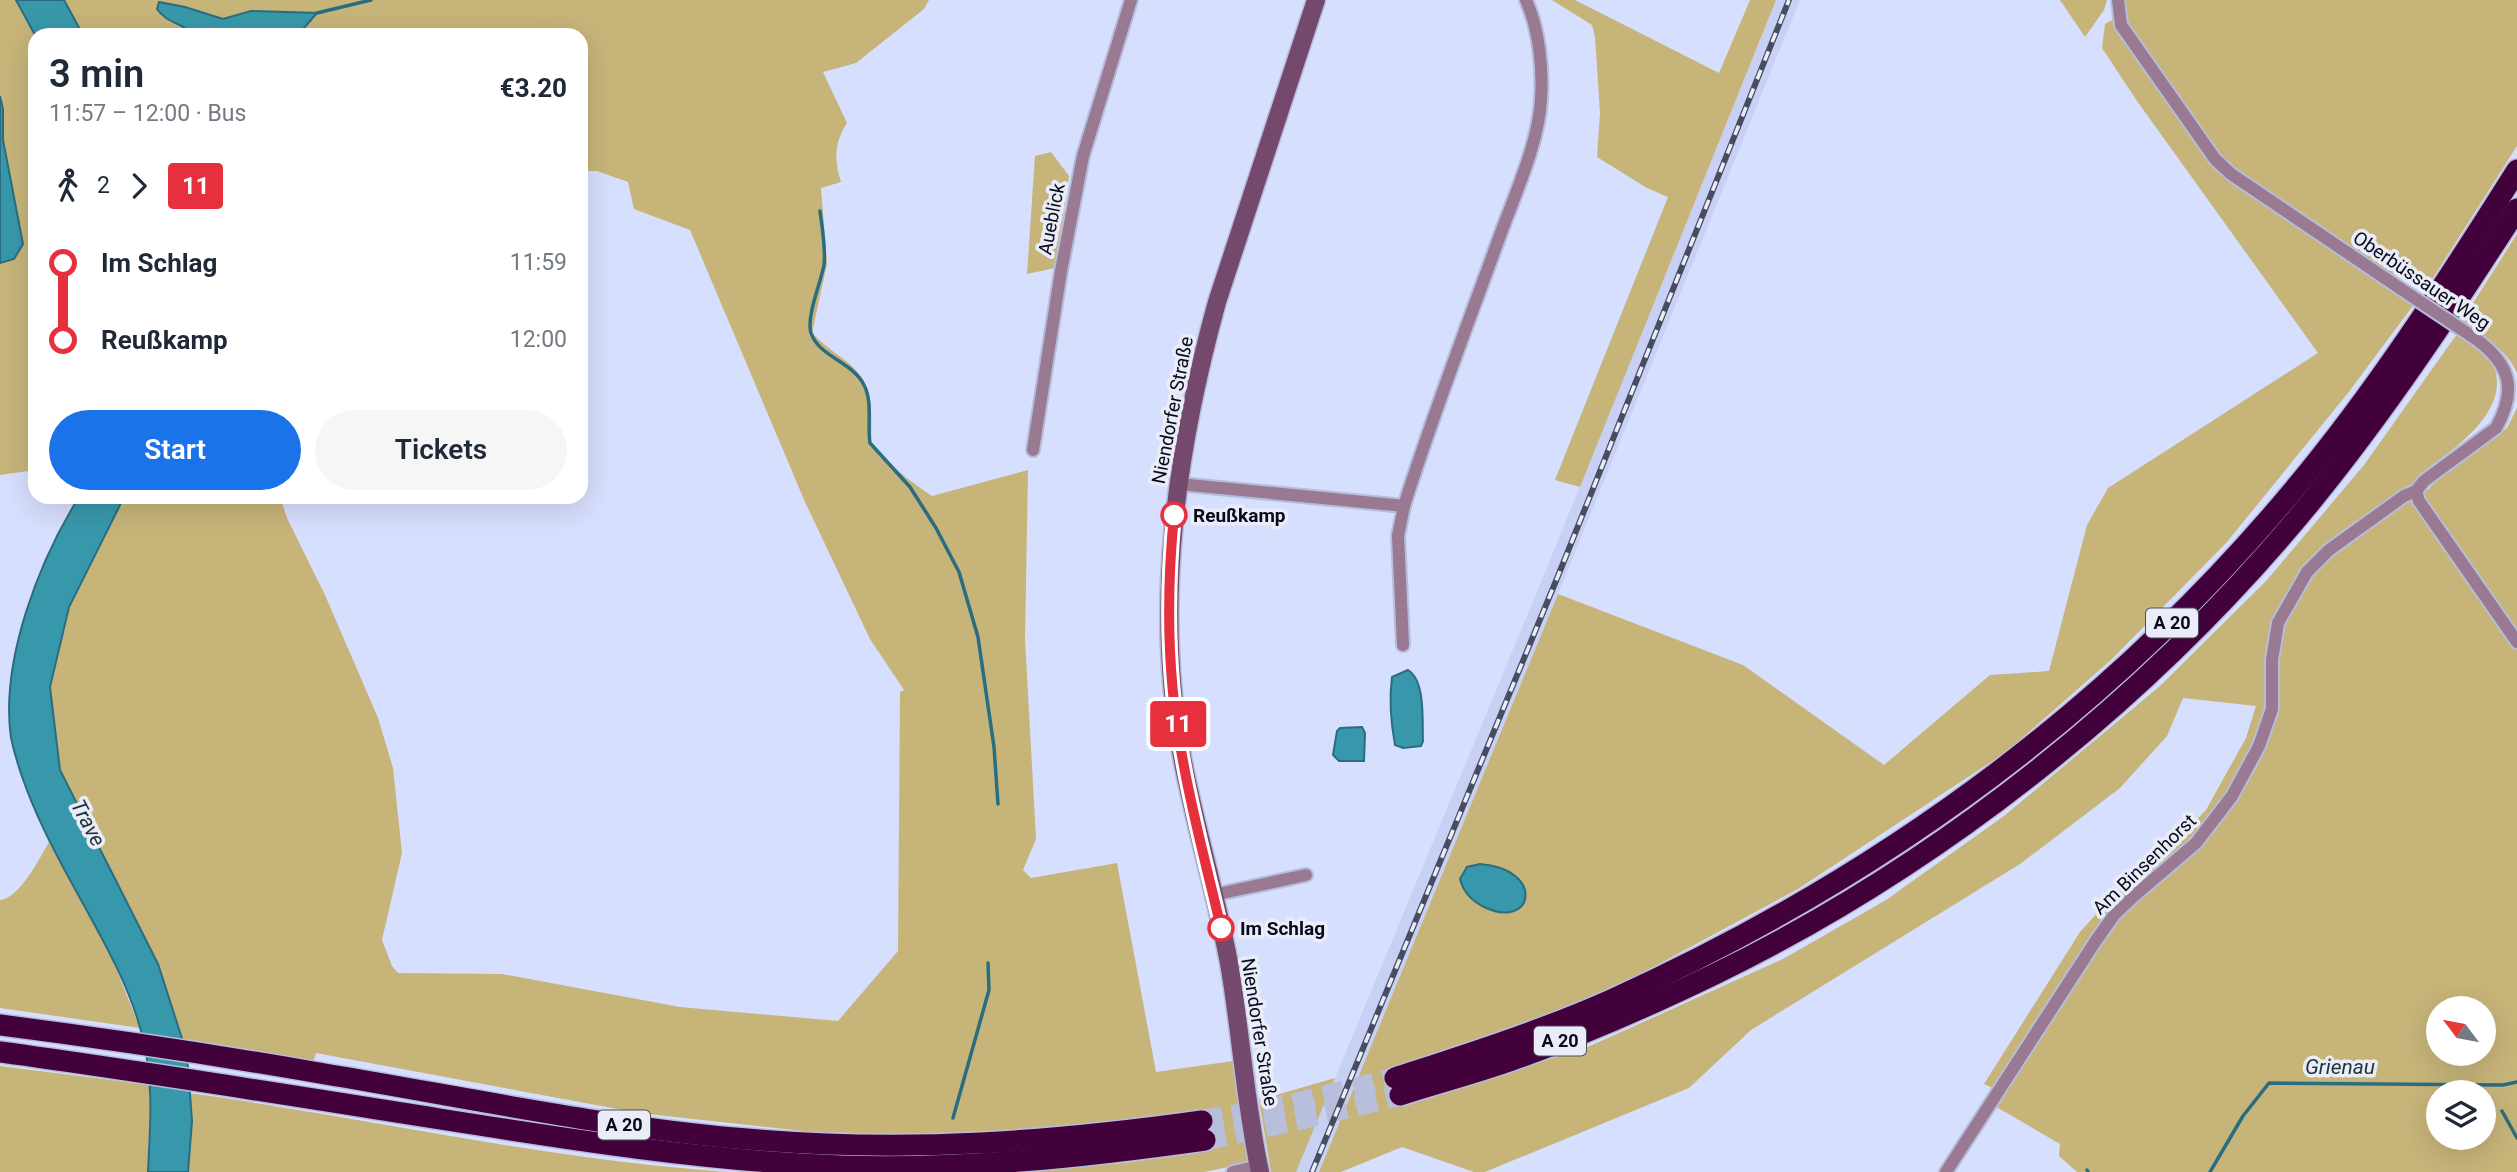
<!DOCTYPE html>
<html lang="en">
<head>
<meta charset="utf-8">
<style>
	body { margin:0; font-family:Roboto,sans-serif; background:#f6f6f7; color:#1f2937; height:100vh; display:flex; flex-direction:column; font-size:26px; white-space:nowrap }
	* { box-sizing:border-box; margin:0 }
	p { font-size:23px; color:#747a83 }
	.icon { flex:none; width:38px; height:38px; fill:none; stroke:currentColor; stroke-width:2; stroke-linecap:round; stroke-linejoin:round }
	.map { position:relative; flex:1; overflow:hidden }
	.sheet { position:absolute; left:28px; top:28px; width:560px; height:476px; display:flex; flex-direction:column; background:#fff; border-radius:21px; box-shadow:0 7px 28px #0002 }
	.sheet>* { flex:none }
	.badge { padding:0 14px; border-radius:5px; font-size:24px; line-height:46px }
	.needle { width:46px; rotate:302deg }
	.buttons { position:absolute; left:2426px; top:996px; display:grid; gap:14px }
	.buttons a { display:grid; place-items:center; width:70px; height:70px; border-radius:50%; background:#fff; box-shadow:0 7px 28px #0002; font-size:35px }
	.map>.badge { position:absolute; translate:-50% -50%; box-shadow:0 0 0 4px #fff }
	.legs { display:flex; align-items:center; gap:10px; height:77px; padding:0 21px; font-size:23px }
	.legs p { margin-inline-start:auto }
	.summary { display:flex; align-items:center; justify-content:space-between; height:119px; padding:0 21px }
	h1 { font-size:38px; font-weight:600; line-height:52px }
	.primary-button { display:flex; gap:14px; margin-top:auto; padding:14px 21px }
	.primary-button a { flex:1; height:80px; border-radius:42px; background:#1a73e8; color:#fff; font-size:28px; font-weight:600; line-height:80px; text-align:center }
	.primary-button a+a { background:#f6f6f7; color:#1f2937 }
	ul { padding:0 21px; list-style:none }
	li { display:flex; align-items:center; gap:24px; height:77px; font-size:26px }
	li i { display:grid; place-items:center; width:10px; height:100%; margin:0 9px; background:currentColor }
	li i::after { content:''; width:18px; height:18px; margin:-9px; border:5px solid; border-radius:50%; background:#fff }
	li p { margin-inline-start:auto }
	li:first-child i { background:linear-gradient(#0000 50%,currentColor 0) }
	li:last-child i { background:linear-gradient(currentColor 50%,#0000 0) }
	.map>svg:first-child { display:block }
	.built { fill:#c8d1f4 }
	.green { fill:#c6b479; fill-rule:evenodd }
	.water { fill:#3898ab; stroke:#2a6d80; stroke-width:2 }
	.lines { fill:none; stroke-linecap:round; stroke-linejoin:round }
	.stream { stroke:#2a6d80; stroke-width:3.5 }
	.highway-tunnel { stroke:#b8bfdc; stroke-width:21; stroke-dasharray:21 10; stroke-linecap:butt }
	.street-casing { stroke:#b6bdda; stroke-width:16 }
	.secondary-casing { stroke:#b6bdda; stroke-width:21 }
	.highway-casing { stroke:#b6bdda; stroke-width:24 }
	.street { stroke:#997a92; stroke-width:12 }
	.secondary { stroke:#75496d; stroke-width:18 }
	.highway { stroke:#42013b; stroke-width:21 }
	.rail-casing { stroke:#484c61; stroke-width:6 }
	.rail { stroke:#eaedf8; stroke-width:3.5; stroke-dasharray:10; stroke-linecap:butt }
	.street-bridge-casing { stroke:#b6bdda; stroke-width:16; stroke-linecap:butt }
	.street-bridge { stroke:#997a92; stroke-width:12 }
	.line-1-casing { stroke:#fff; stroke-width:16 }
	.line-1 { stroke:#e7303d; stroke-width:10 }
	.stop-1-dot { fill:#fff; stroke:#e7303d; stroke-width:3.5 }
	.labels { text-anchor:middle; stroke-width:7; stroke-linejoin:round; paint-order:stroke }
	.shield { fill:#eaedf8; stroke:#4c4e5d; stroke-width:2 }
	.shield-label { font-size:18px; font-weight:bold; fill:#080a1b }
	.street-label { font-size:19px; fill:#080a1b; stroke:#eaedf8 }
	.stop-label { font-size:19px; font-weight:bold; fill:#080a1b; stroke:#eaedf8; text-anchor:start }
	.water-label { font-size:21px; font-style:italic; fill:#1f343a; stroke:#eaedf8 }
</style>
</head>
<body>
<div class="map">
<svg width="2517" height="1172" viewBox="0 0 2517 1172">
	<rect width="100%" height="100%" fill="#d7dffe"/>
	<!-- built -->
	<path class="built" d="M1776,0h24l-242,594 -239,578h-23l250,-602z"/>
	<!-- green -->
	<g class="green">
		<path d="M0,0h16l19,35v435l-35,5z"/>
		<path d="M64,0h865l-5,9 -68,54 -33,9 24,51c-13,20 -13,37 -6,59l-20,6 6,76 -15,69c10,10 19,17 30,25 32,23 30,48 29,84 18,23 37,38 61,54l96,-26 -3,169 11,200 -13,31 8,8 86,-15 39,209 77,-11 15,102 -44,9h-178l107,-10 76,-12 -7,-40 -47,9 -154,18 -188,-5 -174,-19 -323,-60 -7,22 -122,-21 -29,-90 -98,-194 -10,-83 19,-80 55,-110h156l7,21 38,77 53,123 15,50 9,85 -20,87 10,26 6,7 104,1 178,33 158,14 60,-70 2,-259 4,-2 -34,-51 -65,-137 -115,-272 -56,-21 -6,-27 -31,-11h-16v-136h-498z"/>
		<path d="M1552,0h23l144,73 31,-73h26l-196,487 -25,-7 113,-283 -21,-9 -50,-31 3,-44 -5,-76 -3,-12z"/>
		<path d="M2060,0h47l-3,10 -19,27z"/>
		<path d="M2126,0h391v146l-93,146 -25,-16 -5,1 -154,-102 -22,-21 -87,-123 -6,-20z"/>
		<path d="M2112,20l104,145 199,138 -67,90 -121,149 -116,118 -105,92 -208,137 -191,103 -107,42 -108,33 10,40 188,-61 193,-87 103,-59 118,-84 156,-130 107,-106 97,-115 93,-131c12,7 25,15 34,26 26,49 -39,90 -71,114l8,16 9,-11 70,-51 10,-20v764h-440l-18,-16 1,-12 -67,-39 8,-13 -17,-8 96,-152 29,-32 70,-62 27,-28 40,-72 10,-32 -73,-8 -16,38 -47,52 -100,76 -269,166 -62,58 -204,84h-11l-72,-25 -61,25h-22l239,-578 185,71 141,100 106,-90 59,-4 38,-146 21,-37 210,-135 -181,-252 -35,-53 3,-24zM2438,1008h45v46h-45zM2438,1092h45v46h-45z"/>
		<path d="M1051,152l18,24 -14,92 -28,6 8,-118z"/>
		<path d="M2517,234v139c-10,-24 -35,-37 -56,-51z"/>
		<path d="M49,842l60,109 31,77 -140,-20v-108c20,-2 39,-41 49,-58z"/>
		<path d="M0,1066l150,19 -2,87h-148z"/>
		<path d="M1335,1078l-39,94h-25l-12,-72z"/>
		<path d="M189,1093c180,25 358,67 539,79h-540l4,-51z"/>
	</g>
	<!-- water -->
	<g class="water">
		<path d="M16,0h48l19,35h-48z"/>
		<path d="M159,2l26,5 38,12 28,-8 66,2 -19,22h-106c-7,-12 -25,-11 -35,-26z"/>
		<path d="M0,96l3,13v31l20,104 -9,15 -14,4z"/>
		<path d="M79,497h45l-55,110 -19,80 10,83 98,194 29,90 5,67 -4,51h-40c2,-45 6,-89 -5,-133 -12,-52 -42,-102 -68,-150 -26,-47 -52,-97 -64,-151 -11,-77 28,-177 68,-241z"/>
		<path d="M1408,670c18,11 14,52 15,71l-2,5 -18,2 -8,-3c-4,-22 -6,-46 -3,-68z"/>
		<path d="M1362,727l3,6 -1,28h-25l-6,-6 4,-24 3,-3z"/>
		<path d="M1480,864c66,5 54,67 4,43 -12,-6 -21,-16 -24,-28l7,-12z"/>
	</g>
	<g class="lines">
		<!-- stream -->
		<g class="stream">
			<path d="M317,13l54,-13"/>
			<path d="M820,211c2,15 6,39 4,54 -3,17 -18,52 -13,68 8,24 42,29 53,52 9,17 3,39 6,58l40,44 26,41 23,44 19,65 16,110 4,57"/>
			<path d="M2502,1111l15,27"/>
			<path d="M953,1118l36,-128 -1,-27"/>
			<path d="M2087,1170l1,2"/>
			<path d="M2210,1172l33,-56 26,-33 234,2 14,-3"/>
		</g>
		<!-- highway-tunnel -->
		<g class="highway-tunnel">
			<path d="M1202,1121l91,-17 102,-26"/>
			<path d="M1205,1140l92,-20 103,-25"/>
		</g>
		<defs>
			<g id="street">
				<path d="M2118,0l3,25 94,134 16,15 170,115"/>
				<path d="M1033,450l28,-179 22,-115 48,-156"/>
				<path d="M1179,484l225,22c28,-89 62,-177 94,-265 15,-42 41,-98 43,-142 2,-32 -2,-70 -15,-99"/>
				<path d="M2416,491l3,10 98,141"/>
				<path d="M1403,645l-5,-109 6,-30"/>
				<path d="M1213,895l93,-20"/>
				<path d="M1233,1172l26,-6"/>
				<path d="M1946,1172l149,-230 19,-27 20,-19 62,-53 36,-47 27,-50 13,-37v-49l6,-37 29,-51 22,-22 75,-54 12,-5 8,-10 72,-53c21,-38 15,-63 -20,-89"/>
			</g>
			<path id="secondary" d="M1260,1172c-15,-69 -19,-140 -31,-209 -13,-68 -33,-134 -46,-201 -30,-154 -7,-311 34,-460l99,-302"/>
			<g id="highway">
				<path d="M0,1025c109,14 217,30 325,49 145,24 288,55 434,66 152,12 293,2 443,-19"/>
				<path d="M0,1052c147,20 294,44 440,67 133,21 266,42 400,47 122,4 244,-9 365,-26"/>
				<path d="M1395,1078c73,-24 146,-47 216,-78 264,-119 494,-285 680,-507 85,-101 156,-212 226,-323"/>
				<path d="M1400,1095c37,-12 75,-22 112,-35 69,-24 137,-54 203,-86 226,-110 436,-277 595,-471 76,-93 142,-193 207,-294"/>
			</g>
		</defs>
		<!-- street casing -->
		<use href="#street" class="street-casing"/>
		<!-- secondary casing -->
		<use href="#secondary" class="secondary-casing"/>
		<!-- highway casing -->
		<use href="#highway" class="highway-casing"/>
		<!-- street -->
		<use href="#street" class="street"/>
		<!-- secondary -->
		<use href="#secondary" class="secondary"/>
		<!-- highway -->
		<use href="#highway" class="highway"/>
		<defs>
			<path id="rail" d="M1312,1172l246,-596 231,-576"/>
		</defs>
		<!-- rail casing -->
		<use href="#rail" class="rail-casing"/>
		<!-- rail -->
		<use href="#rail" class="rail"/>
		<defs>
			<path id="street-bridge" d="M2401,289l75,50"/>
		</defs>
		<!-- street-bridge casing -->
		<use href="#street-bridge" class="street-bridge-casing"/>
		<!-- street-bridge -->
		<use href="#street-bridge" class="street-bridge"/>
	</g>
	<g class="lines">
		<defs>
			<path id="line-1" d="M1174,515c-8,82 -7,165 9,246 10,56 25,111 38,167"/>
		</defs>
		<!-- line-1 casing -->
		<use href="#line-1" class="line-1-casing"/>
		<!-- line-1 -->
		<use href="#line-1" class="line-1"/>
	</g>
	<!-- markers -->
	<g class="stop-1-dot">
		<circle cx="1174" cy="515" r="12"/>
		<circle cx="1221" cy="928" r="12"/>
	</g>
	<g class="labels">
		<!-- shield labels -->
		<g class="shield">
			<rect x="2146" y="608.5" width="52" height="29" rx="5"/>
			<rect x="1534" y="1026.5" width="52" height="29" rx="5"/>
			<rect x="598" y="1110.5" width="52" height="29" rx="5"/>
		</g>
		<g class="shield-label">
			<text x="2172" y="629">A 20</text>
			<text x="1560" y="1047">A 20</text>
			<text x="624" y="1131">A 20</text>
		</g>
		<!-- street labels -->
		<g class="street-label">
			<text transform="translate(1051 219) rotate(-79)" y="7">Aueblick</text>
			<text transform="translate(2422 280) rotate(34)" y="7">Oberbüssauer Weg</text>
			<text transform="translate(1172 410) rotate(-79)" y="7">Niendorfer Straße</text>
			<text transform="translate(2144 864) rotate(-44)" y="7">Am Binsenhorst</text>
			<text transform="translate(1260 1032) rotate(81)" y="7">Niendorfer Straße</text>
		</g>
		<!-- stop labels -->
		<g class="stop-label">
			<text x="1193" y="522">Reußkamp</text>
			<text x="1240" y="935">Im Schlag</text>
		</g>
		<!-- water labels -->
		<g class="water-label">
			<text transform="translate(88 823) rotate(62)" y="7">Trave</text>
			<text x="2340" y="1074">Grienau</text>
		</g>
	</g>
</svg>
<div class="buttons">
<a><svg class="needle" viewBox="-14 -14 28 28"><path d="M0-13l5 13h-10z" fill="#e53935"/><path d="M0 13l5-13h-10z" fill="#747a83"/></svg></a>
<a><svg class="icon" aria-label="layers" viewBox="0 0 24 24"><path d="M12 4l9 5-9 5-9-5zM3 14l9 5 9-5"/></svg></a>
</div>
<b class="badge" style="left:1178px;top:724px;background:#e7303d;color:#fff">11</b>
<section class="sheet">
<div class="summary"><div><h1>3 min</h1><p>11:57 – 12:00 · Bus</p></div><b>€3.20</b></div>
<div class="legs"><svg class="icon" aria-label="walk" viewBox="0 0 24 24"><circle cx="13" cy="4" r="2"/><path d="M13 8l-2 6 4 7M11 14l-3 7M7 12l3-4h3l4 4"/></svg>2<svg class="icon" aria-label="forward" viewBox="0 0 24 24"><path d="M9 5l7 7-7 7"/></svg><b class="badge" style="background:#e7303d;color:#fff">11</b></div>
<ul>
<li><i style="color:#e7303d"></i><b>Im Schlag</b><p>11:59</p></li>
<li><i style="color:#e7303d"></i><b>Reußkamp</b><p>12:00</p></li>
</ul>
<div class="primary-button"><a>Start</a><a>Tickets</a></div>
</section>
</div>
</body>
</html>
